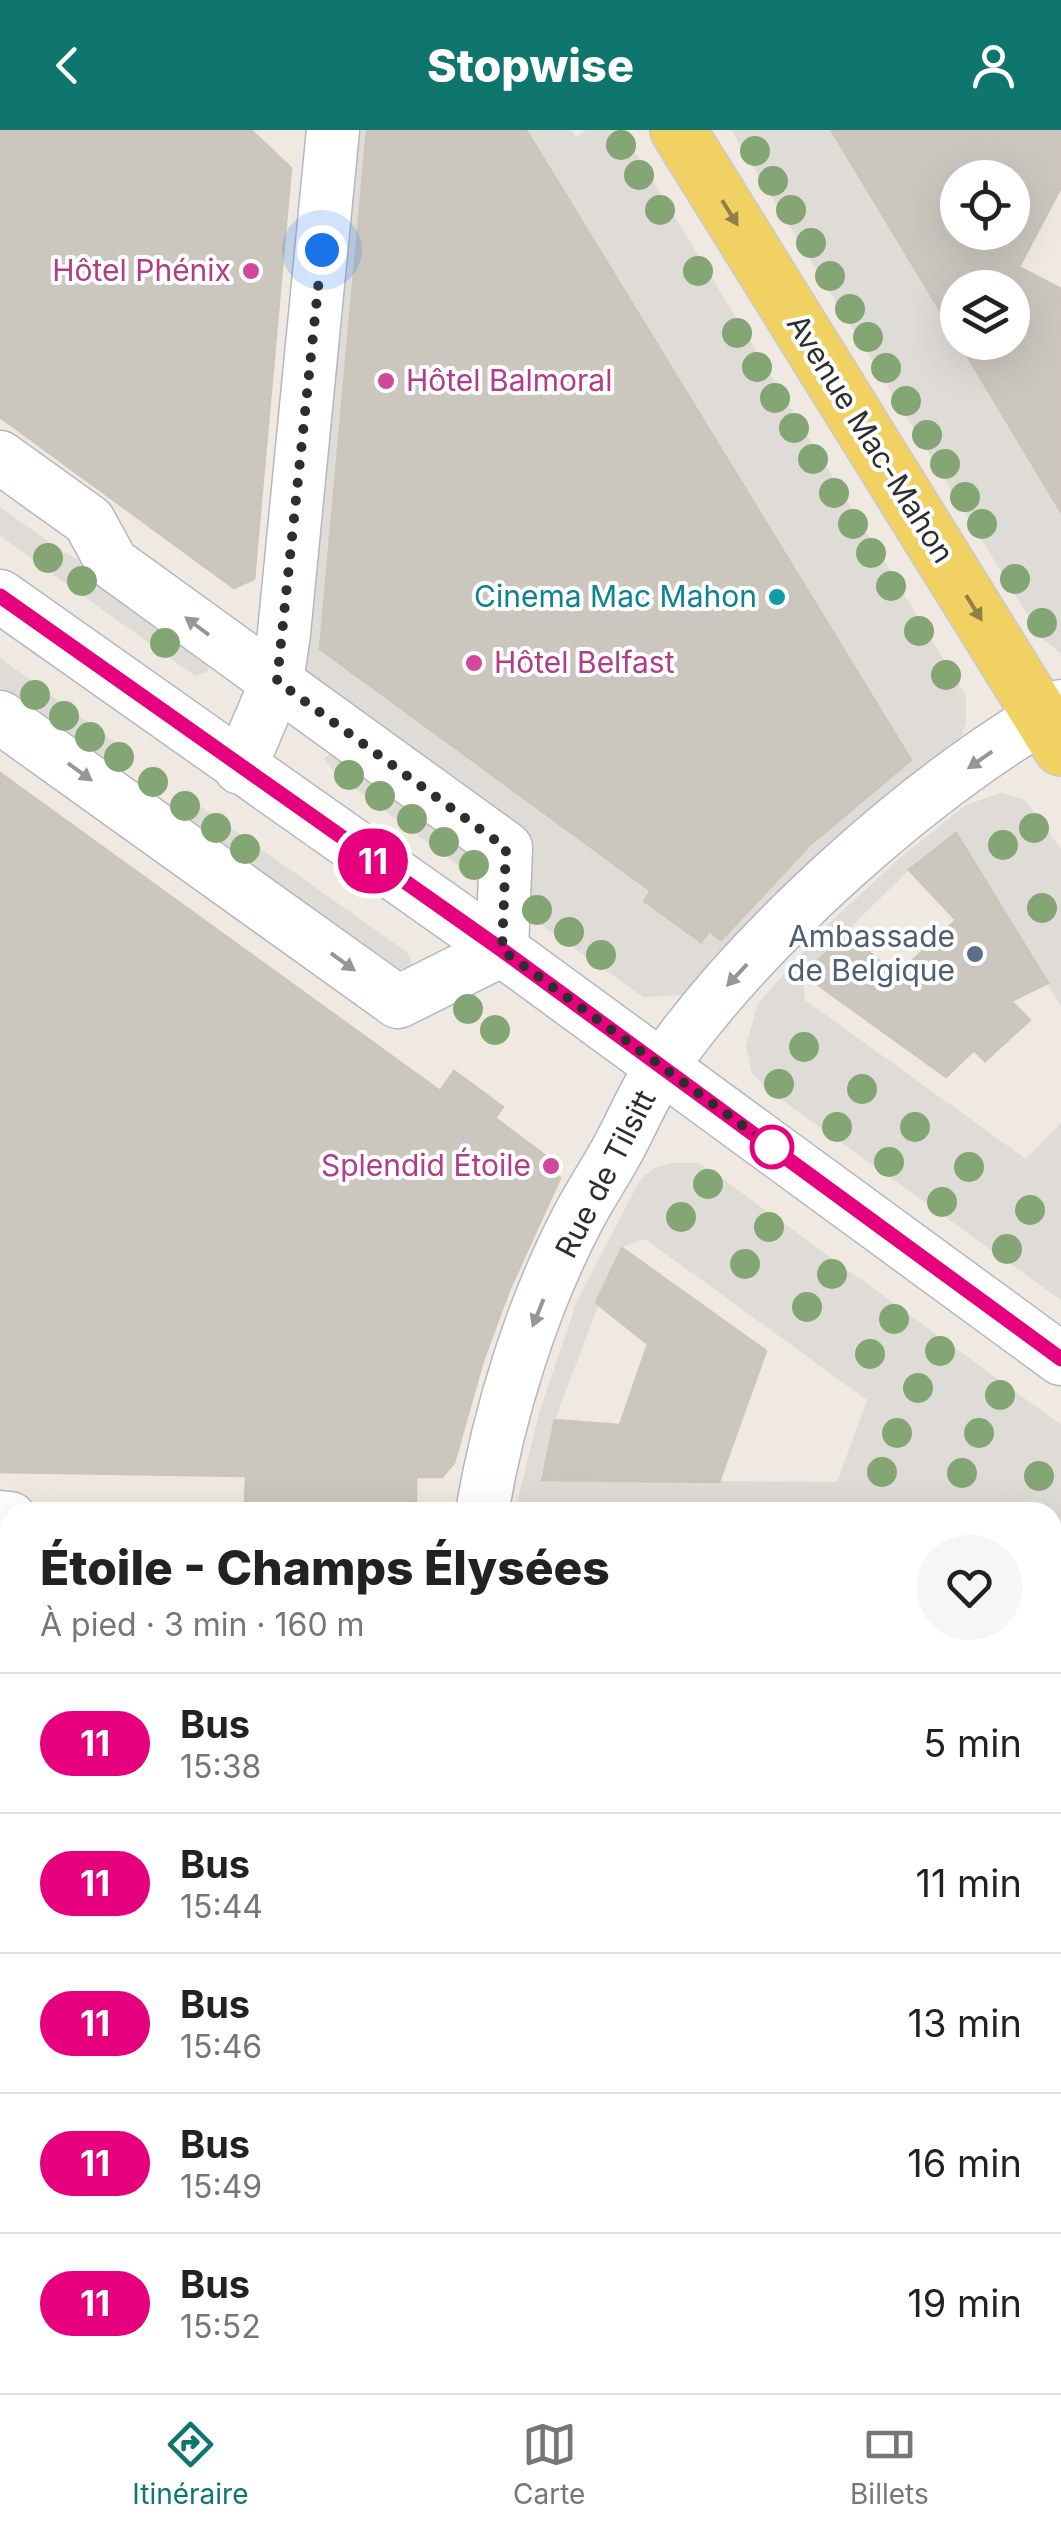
<!DOCTYPE html>
<html lang="fr">
<head>
<meta charset="utf-8">
<style>
	body { margin:0; font-family:Inter,sans-serif; background:#f6f6f6; color:#222; height:100vh; display:flex; flex-direction:column; font-size:38px; white-space:nowrap }
	* { box-sizing:border-box; margin:0 }
	p { font-size:32px; color:#767676 }
	.icon { flex:none; width:55px; height:55px; fill:none; stroke:currentColor; stroke-width:2; stroke-linecap:round; stroke-linejoin:round }
	.map { position:relative; flex:1; overflow:hidden }
	.panel { position:absolute; left:0px; top:1372px; width:1062px; height:892px; display:flex; flex-direction:column; background:#fff; border-radius:30px 30px 0 0; box-shadow:0 10px 40px #0002 }
	.panel>* { flex:none }
	.badge { padding:0 20px; border-radius:32px; font-size:35px; line-height:65px }
	.fabs { position:absolute; left:940px; top:30px; display:grid; gap:20px }
	.fabs a { display:grid; place-items:center; width:90px; height:90px; border-radius:50%; background:#fff; box-shadow:0 10px 40px #0002; font-size:50px }
	.you { position:absolute; width:50px; height:50px; margin:-25px; border:8px solid #fff; border-radius:50%; background:#1a73e8; box-shadow:0 0 0 15px #1a73e833 }
	.map>.badge { position:absolute; translate:-50% -50%; box-shadow:0 0 0 5px #fff }
	.round { display:grid; place-items:center; flex:none; width:105px; height:105px; border-radius:52px; background:#f6f6f6 }
	.headline { display:flex; align-items:center; justify-content:space-between; height:170px; padding:0 40px }
	h1 { font-size:48px; font-weight:800; line-height:75px }
	ul { padding:0; list-style:none }
	li { display:flex; align-items:center; gap:30px; height:140px; padding:0 40px; border-top:2px solid #e0e0e0 }
	li div { flex:1 }
	li b { display:block; font-size:38px }
	li em { font-style:normal }
	li .badge { min-width:110px; font-weight:700; text-align:center }
	header { display:flex; justify-content:space-between; align-items:center; height:130px; padding:0 40px; background:#0f766e; color:#fff; font-size:45px; font-weight:800 }
	.tabs { display:flex; justify-content:space-around; align-items:center; height:140px; border-top:2px solid #e0e0e0; background:#fff; font-size:28px; color:#767676 }
	.tabs a { display:grid; justify-items:center; gap:5px }
	.tabs .on { color:#0f766e }
	.map>svg:first-child { display:block }
	.plaza { fill:#dfdcd8; fill-rule:evenodd }
	.building { fill:#cbc7bf; stroke:#cbc5ba; stroke-width:2.5; fill-rule:evenodd }
	.lines { fill:none; stroke-linecap:round; stroke-linejoin:round }
	.minor-casing { stroke:#b4b7c1; stroke-width:55 }
	.major-casing { stroke:#c9c9c9; stroke-width:58 }
	.minor { stroke:#fff; stroke-width:52 }
	.major { stroke:#f2d163; stroke-width:55 }
	.tree { fill:#84a574 }
	.oneway { fill:#908048 }
	.oneway2 { fill:#969696 }
	.line-casing { stroke:#fff; stroke-width:22 }
	.line { stroke:#e6007e; stroke-width:15 }
	.walk { stroke:#2e2e2e; stroke-width:10; stroke-dasharray:0 18 }
	.hotel-dot { fill:#d1479c; stroke:#fff; stroke-width:4 }
	.culture-dot { fill:#0f9aa8; stroke:#fff; stroke-width:4 }
	.service-dot { fill:#5c6f8a; stroke:#fff; stroke-width:4 }
	.stop-dot { fill:#fff; stroke:#e6007e; stroke-width:5 }
	.labels { text-anchor:middle; stroke-width:8; stroke-linejoin:round; paint-order:stroke }
	.hotel-label { font-size:30px; fill:#b23c85; stroke:#fff; text-anchor:end }
	.street-label { font-size:30px; fill:#2e2e2e; stroke:#fff }
	.culture-label { font-size:30px; fill:#0d838f; stroke:#fff; text-anchor:end }
	.service-label { font-size:30px; fill:#4e5e75; stroke:#fff; text-anchor:end }
</style>
</head>
<body>
<header><svg class="icon" aria-label="back" viewBox="0 0 24 24"><path d="M15 5l-7 7 7 7"/></svg>Stopwise<svg class="icon" aria-label="person" viewBox="0 0 24 24"><circle cx="12" cy="8" r="4"/><path d="M4 21q1-7 8-7t8 7"/></svg></header>
<div class="map">
<svg width="1061" height="2263" viewBox="0 0 1061 2263">
	<rect width="100%" height="100%" fill="#efe9e1"/>
	<!-- plaza -->
	<g class="plaza">
		<path d="M350,0h17l-47,519 332,241 -7,11 64,30 71,-55 63,-60 -317,-686h45l5,7 11,-7h35l344,566v27l-7,20 -275,252 -41,2 -110,-78 -5,-6 5,-65 -7,-17 -180,-132 -43,-13z"/>
		<path d="M731,0h98l232,380v144l-20,-17z"/>
		<path d="M0,377l63,45 38,18 107,91v11l-13,4 -195,-140z"/>
		<path d="M0,528l123,90 7,15 -14,5 -80,-57 -14,3 -22,-27z"/>
		<path d="M330,623l151,104 1,17 -15,-2 -129,-96 -14,-17z"/>
		<path d="M1000,663l24,6 37,50v158l-105,-174 -47,37 -106,104 2,26 221,159 35,-36v177l-294,-211 -15,-16 -6,-26 11,-42 68,-78 76,-70 65,-52z"/>
		<path d="M186,666l222,157 5,12 -16,5 -217,-156 -3,-12z"/>
		<path d="M671,1033h26l12,6 352,256v203l-8,6 -1,-122h-537l24,-99 38,-112 63,-121 14,-12zM645,1109l222,161 -30,82 -297,-2 15,-60 63,-167 3,-6z"/>
		<path d="M1053,1721l8,8v177l-8,6z"/>
		<path d="M1061,2046v190l-9,-8v-176z"/>
		<path d="M757,2255h152l-12,8h-151z"/>
	</g>
	<!-- building -->
	<g class="building">
		<path d="M0,0h251l40,38 -37,411 -20,9 -234,-171z"/>
		<path d="M367,0h159l385,630 -100,84 -90,96 -12,-9 -8,11 -57,-41 7,-10 -331,-242z"/>
		<path d="M831,0h230v57l-42,80 42,22v223l-102,-170h53v-54h-54v52zM958,48h54v54h-54z"/>
		<path d="M0,643l440,318 14,-20 49,36 -8,11 64,48 -5,7 6,5 -52,115 -25,68 -29,102 -12,14h-26v34l-171,-7 1,-28 -246,-4z"/>
		<path d="M956,703l92,150 -37,18 19,19 -45,41 -11,-11 -28,27 -143,-103 45,-41 48,43 60,-56 -47,-50z"/>
		<path d="M622,1118l144,103 -47,131 -177,-2 13,-60 65,5 28,-81 -52,-41z"/>
	</g>
	<g class="lines">
		<defs>
			<g id="minor">
				<path d="M0,327l89,64 23,42 394,285 -4,102"/>
				<path d="M0,466l502,354 559,409"/>
				<path d="M0,587l398,285 104,-52"/>
				<path d="M240,638l37,-87 7,-48 49,-503"/>
				<path d="M482,1382c17,-99 49,-204 96,-294 13,-25 29,-48 42,-73 14,-26 26,-56 43,-80 91,-130 260,-281 398,-359"/>
				<path d="M0,1387l10,1"/>
				<path d="M8,1739l2,-16"/>
			</g>
			<g id="major">
				<path d="M678,0l383,618"/>
				<path d="M0,1595h10"/>
				<path d="M1052,1606h9"/>
				<path d="M1052,1976l9,-6"/>
				<path d="M643,2263l11,-8"/>
			</g>
		</defs>
		<!-- minor casing -->
		<use href="#minor" class="minor-casing"/>
		<!-- major casing -->
		<use href="#major" class="major-casing"/>
		<!-- minor -->
		<use href="#minor" class="minor"/>
		<!-- major -->
		<use href="#major" class="major"/>
	</g>
	<!-- trees -->
	<g class="tree">
		<circle cx="621" cy="15" r="15"/>
		<circle cx="755" cy="21" r="15"/>
		<circle cx="639" cy="45" r="15"/>
		<circle cx="773" cy="51" r="15"/>
		<circle cx="660" cy="80" r="15"/>
		<circle cx="791" cy="80" r="15"/>
		<circle cx="811" cy="113" r="15"/>
		<circle cx="698" cy="141" r="15"/>
		<circle cx="830" cy="146" r="15"/>
		<circle cx="850" cy="179" r="15"/>
		<circle cx="737" cy="203" r="15"/>
		<circle cx="868" cy="207" r="15"/>
		<circle cx="757" cy="237" r="15"/>
		<circle cx="886" cy="238" r="15"/>
		<circle cx="775" cy="268" r="15"/>
		<circle cx="906" cy="271" r="15"/>
		<circle cx="794" cy="298" r="15"/>
		<circle cx="927" cy="305" r="15"/>
		<circle cx="813" cy="329" r="15"/>
		<circle cx="945" cy="334" r="15"/>
		<circle cx="834" cy="363" r="15"/>
		<circle cx="965" cy="367" r="15"/>
		<circle cx="853" cy="394" r="15"/>
		<circle cx="982" cy="394" r="15"/>
		<circle cx="871" cy="423" r="15"/>
		<circle cx="48" cy="428" r="15"/>
		<circle cx="1015" cy="449" r="15"/>
		<circle cx="82" cy="451" r="15"/>
		<circle cx="891" cy="456" r="15"/>
		<circle cx="1042" cy="493" r="15"/>
		<circle cx="919" cy="501" r="15"/>
		<circle cx="165" cy="513" r="15"/>
		<circle cx="946" cy="545" r="15"/>
		<circle cx="35" cy="565" r="15"/>
		<circle cx="64" cy="586" r="15"/>
		<circle cx="90" cy="607" r="15"/>
		<circle cx="119" cy="627" r="15"/>
		<circle cx="349" cy="645" r="15"/>
		<circle cx="153" cy="652" r="15"/>
		<circle cx="380" cy="666" r="15"/>
		<circle cx="185" cy="676" r="15"/>
		<circle cx="412" cy="689" r="15"/>
		<circle cx="216" cy="698" r="15"/>
		<circle cx="1034" cy="698" r="15"/>
		<circle cx="444" cy="712" r="15"/>
		<circle cx="1003" cy="715" r="15"/>
		<circle cx="245" cy="719" r="15"/>
		<circle cx="474" cy="735" r="15"/>
		<circle cx="1042" cy="778" r="15"/>
		<circle cx="537" cy="780" r="15"/>
		<circle cx="569" cy="802" r="15"/>
		<circle cx="601" cy="825" r="15"/>
		<circle cx="468" cy="879" r="15"/>
		<circle cx="495" cy="900" r="15"/>
		<circle cx="804" cy="917" r="15"/>
		<circle cx="779" cy="954" r="15"/>
		<circle cx="862" cy="959" r="15"/>
		<circle cx="837" cy="997" r="15"/>
		<circle cx="915" cy="997" r="15"/>
		<circle cx="889" cy="1032" r="15"/>
		<circle cx="969" cy="1037" r="15"/>
		<circle cx="708" cy="1054" r="15"/>
		<circle cx="942" cy="1072" r="15"/>
		<circle cx="1030" cy="1080" r="15"/>
		<circle cx="681" cy="1087" r="15"/>
		<circle cx="769" cy="1097" r="15"/>
		<circle cx="1007" cy="1119" r="15"/>
		<circle cx="745" cy="1134" r="15"/>
		<circle cx="832" cy="1144" r="15"/>
		<circle cx="807" cy="1177" r="15"/>
		<circle cx="894" cy="1189" r="15"/>
		<circle cx="940" cy="1221" r="15"/>
		<circle cx="870" cy="1224" r="15"/>
		<circle cx="918" cy="1258" r="15"/>
		<circle cx="1000" cy="1265" r="15"/>
		<circle cx="897" cy="1303" r="15"/>
		<circle cx="979" cy="1303" r="15"/>
		<circle cx="882" cy="1342" r="15"/>
		<circle cx="962" cy="1343" r="15"/>
		<circle cx="1039" cy="1346" r="15"/>
	</g>
	<!-- one-way arrows -->
	<defs><path id="oneway-solid" d="M-6-.8H1V-3.2L6.5 0L1 3.2V.8H-6Z" transform="scale(2.5)"/></defs>
	<g class="oneway">
		<use href="#oneway-solid" transform="translate(730 83) rotate(58)"/>
		<use href="#oneway-solid" transform="translate(974 478) rotate(58)"/>
	</g>
	<g class="oneway2">
		<use href="#oneway-solid" transform="translate(197 496) rotate(-143)"/>
		<use href="#oneway-solid" transform="translate(980 630) rotate(145)"/>
		<use href="#oneway-solid" transform="translate(80 642) rotate(36)"/>
		<use href="#oneway-solid" transform="translate(343 832) rotate(36)"/>
		<use href="#oneway-solid" transform="translate(737 845) rotate(133)"/>
		<use href="#oneway-solid" transform="translate(538 1183) rotate(112)"/>
	</g>
	<g class="lines">
		<defs>
			<path id="line" d="M0,466l502,354 559,409"/>
		</defs>
		<!-- line casing -->
		<use href="#line" class="line-casing"/>
		<!-- line -->
		<use href="#line" class="line"/>
		<!-- walk -->
		<path class="walk" d="M322,120l-45,431 229,167 -4,102 270,197"/>
	</g>
	<!-- markers -->
	<g class="hotel-dot">
		<circle cx="251" cy="141" r="10"/>
		<circle cx="386" cy="251" r="10"/>
		<circle cx="474" cy="533" r="10"/>
		<circle cx="551" cy="1036" r="10"/>
	</g>
	<circle class="culture-dot" cx="777" cy="467" r="10"/>
	<circle class="service-dot" cx="975" cy="824" r="10"/>
	<circle class="stop-dot" cx="772" cy="1017" r="20"/>
	<g class="labels">
		<!-- hotel labels -->
		<g class="hotel-label">
			<text x="231" y="151">Hôtel Phénix</text>
			<text x="406" y="261" text-anchor="start">Hôtel Balmoral</text>
			<text x="494" y="543" text-anchor="start">Hôtel Belfast</text>
			<text x="531" y="1046">Splendid Étoile</text>
		</g>
		<!-- street labels -->
		<g class="street-label">
			<text transform="translate(870 309) rotate(58)" y="10">Avenue Mac-Mahon</text>
			<text transform="translate(606 1044) rotate(-63)" y="10">Rue de Tilsitt</text>
		</g>
		<!-- culture labels -->
		<g class="culture-label">
			<text x="757" y="477">Cinema Mac Mahon</text>
		</g>
		<!-- service labels -->
		<g class="service-label">
			<text x="955" y="817">Ambassade<tspan x="955" dy="34">de Belgique</tspan></text>
		</g>
	</g>
</svg>
<div class="fabs">
<a><svg class="icon" aria-label="locate" viewBox="0 0 24 24"><circle cx="12" cy="12" r="6"/><path d="M12 2v4M12 18v4M2 12h4M18 12h4"/></svg></a>
<a><svg class="icon" aria-label="layers" viewBox="0 0 24 24"><path d="M12 4l9 5-9 5-9-5zM3 14l9 5 9-5"/></svg></a>
</div>
<div class="you" style="left:322px;top:120px"></div>
<b class="badge" style="left:373px;top:731px;background:#e6007e;color:#fff">11</b>
<section class="panel">
<div class="headline"><div><h1>Étoile - Champs Élysées</h1><p>À pied · 3 min · 160 m</p></div><a class="round"><svg class="icon" aria-label="heart" viewBox="0 0 24 24"><path d="M12 20l-8-8c-3-5 5-10 8-4 3-6 11-1 8 4z"/></svg></a></div>
<ul>
<li><span class="badge" style="background:#e6007e;color:#fff">11</span><div><b>Bus</b><p>15:38</p></div><em>5 min</em></li>
<li><span class="badge" style="background:#e6007e;color:#fff">11</span><div><b>Bus</b><p>15:44</p></div><em>11 min</em></li>
<li><span class="badge" style="background:#e6007e;color:#fff">11</span><div><b>Bus</b><p>15:46</p></div><em>13 min</em></li>
<li><span class="badge" style="background:#e6007e;color:#fff">11</span><div><b>Bus</b><p>15:49</p></div><em>16 min</em></li>
<li><span class="badge" style="background:#e6007e;color:#fff">11</span><div><b>Bus</b><p>15:52</p></div><em>19 min</em></li>
</ul>
</section>
</div>
<nav class="tabs">
<a class="on"><svg class="icon" aria-label="directions" viewBox="0 0 24 24"><path d="M12 3l9 9-9 9-9-9zM9 14v-3h6M13 9l2 2-2 2"/></svg>Itinéraire</a>
<a><svg class="icon" aria-label="map" viewBox="0 0 24 24"><path d="M3 6l6-2 6 2 6-2v14l-6 2-6-2-6 2zM9 4v14M15 6v14"/></svg>Carte</a>
<a><svg class="icon" aria-label="tickets" viewBox="0 0 24 24"><path d="M3 7h18v10H3zM15 7v10"/></svg>Billets</a>
</nav>
</body>
</html>
